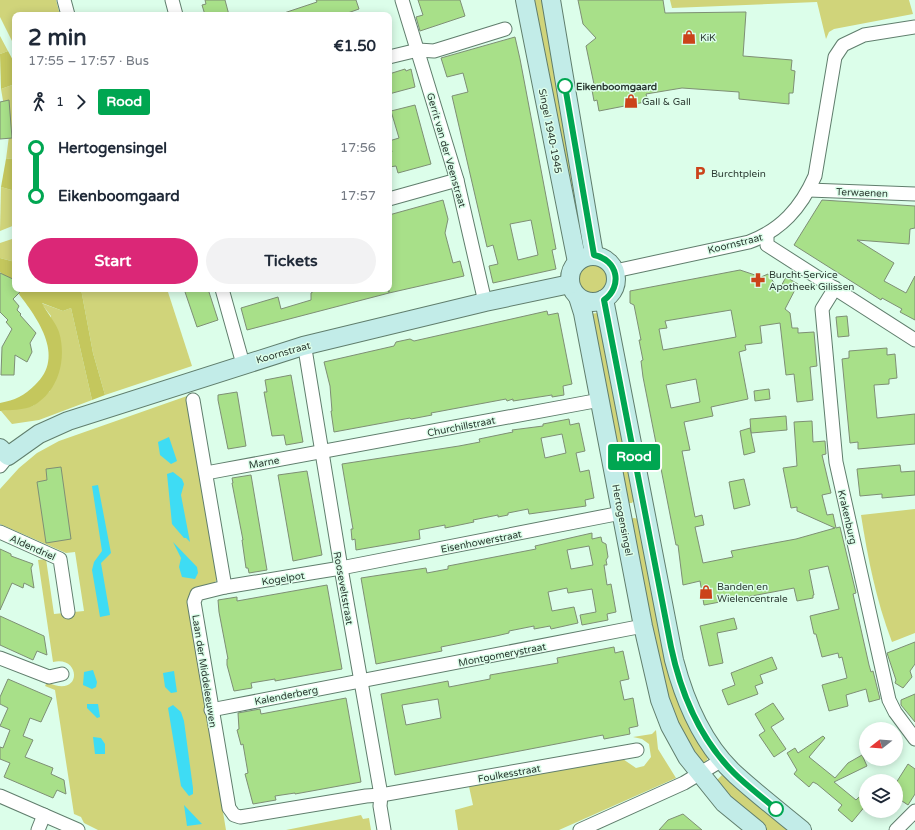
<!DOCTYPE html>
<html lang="en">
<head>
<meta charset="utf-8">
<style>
	body { margin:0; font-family:"Varela Round",sans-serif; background:#f2f2f3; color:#1f2937; height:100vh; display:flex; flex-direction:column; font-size:15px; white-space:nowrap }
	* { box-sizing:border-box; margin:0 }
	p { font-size:13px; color:#747a83 }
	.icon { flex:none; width:22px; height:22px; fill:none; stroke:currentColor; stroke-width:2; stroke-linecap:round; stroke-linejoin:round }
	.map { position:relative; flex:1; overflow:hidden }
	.panel { position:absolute; left:12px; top:12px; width:380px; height:280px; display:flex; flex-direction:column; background:#fff; border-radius:8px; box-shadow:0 2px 10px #0003 }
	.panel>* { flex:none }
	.badge { padding:0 8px; border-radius:3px; font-size:14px; line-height:26px }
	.needle { width:26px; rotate:253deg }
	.buttons { position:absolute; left:859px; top:722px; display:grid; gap:8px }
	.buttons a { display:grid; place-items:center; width:44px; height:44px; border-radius:50%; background:#fff; box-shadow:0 2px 10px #0003; font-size:20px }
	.map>.badge { position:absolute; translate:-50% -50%; box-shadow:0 0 0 2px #fff }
	.legs { display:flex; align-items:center; gap:6px; height:44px; padding:0 16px; font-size:13px }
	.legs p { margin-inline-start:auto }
	.summary { display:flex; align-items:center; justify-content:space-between; height:68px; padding:0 16px }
	h1 { font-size:22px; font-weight:800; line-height:30px }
	.cta { display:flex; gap:8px; margin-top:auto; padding:8px 16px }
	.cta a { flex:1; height:46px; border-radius:24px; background:#db2777; color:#fff; font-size:16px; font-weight:800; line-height:46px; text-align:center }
	.cta a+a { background:#f2f2f3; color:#1f2937 }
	ul { padding:0 16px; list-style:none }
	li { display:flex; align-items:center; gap:14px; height:48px; font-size:15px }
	li i { display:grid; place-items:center; width:6px; height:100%; margin:0 5px; background:currentColor }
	li i::after { content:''; width:10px; height:10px; margin:-5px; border:3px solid; border-radius:50%; background:#fff }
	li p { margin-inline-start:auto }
	li:first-child i { background:linear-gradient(#0000 50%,currentColor 0) }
	li:last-child i { background:linear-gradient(currentColor 50%,#0000 0) }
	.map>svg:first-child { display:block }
	.green { fill:#d0d47a }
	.forest { fill:#c4c75d }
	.water { fill:#3edcf4 }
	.building { fill:#a8e089; stroke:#7e8f75; fill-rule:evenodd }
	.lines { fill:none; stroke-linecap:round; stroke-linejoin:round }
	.street-casing { stroke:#607e6d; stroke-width:15 }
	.secondary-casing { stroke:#607e6d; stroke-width:20 }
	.street { stroke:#fff; stroke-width:13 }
	.secondary { stroke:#c2ece8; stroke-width:18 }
	.line-1-casing { stroke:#fff; stroke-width:9 }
	.line-1 { stroke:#00a651; stroke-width:6 }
	.stop-1-dot { fill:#fff; stroke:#00a651; stroke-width:2 }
	.labels { text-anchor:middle; stroke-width:3; stroke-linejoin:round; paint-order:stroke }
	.poi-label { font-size:10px; fill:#2c3a32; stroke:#dcfeea; text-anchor:start }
	.stop-label { font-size:10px; font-weight:bold; fill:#2c3a32; stroke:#dcfeea; text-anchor:start }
	.street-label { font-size:10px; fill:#2c3a32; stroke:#dcfeea }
</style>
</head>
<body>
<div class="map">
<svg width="915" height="830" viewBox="0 0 915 830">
	<rect width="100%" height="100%" fill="#dcfeea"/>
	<!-- green -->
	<g class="green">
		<path d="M0,0h56l4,15h-45v32l-15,-30z"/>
		<path d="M530,0h15l44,245 -11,6z"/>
		<path d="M670,0h239l4,14 -79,15 -5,3 -3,7 -9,-37 -145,6z"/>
		<path d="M0,36l8,15 -8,3z"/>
		<path d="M15,84v74l-9,1 3,-23 -8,-47z"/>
		<path d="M1,187l14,4v34l-15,6z"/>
		<path d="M15,238v24l-15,-4v-15z"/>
		<circle cx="593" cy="279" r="15"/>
		<path d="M81,289h86l25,77 -87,29 -12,-42z"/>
		<path d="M41,303l22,8 8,-3 21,92 -53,20 -27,4 -11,-13 32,-5 17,-15 1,-75z"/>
		<path d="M598,313l37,185 -3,5h-7l-37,-189z"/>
		<path d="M187,396l31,181 -4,7 -21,6 -5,13 38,227h-128l-14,-7 -3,-6 -7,-3 -19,-124 -10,-4 2,-4c35,18 35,-27 6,-20l-15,-102 8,-1 8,55 30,-3 -9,-59 -9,1 -66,-29v-35l19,-21 18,-15 22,-12z"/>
		<path d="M915,509v124l-23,9c-16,-42 -24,-83 -31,-127z"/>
		<path d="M634,518l5,1 71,232 -3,9 -5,4 -30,-42 -44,-203z"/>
		<path d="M656,730l2,19 18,29 -117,52h-101l-3,-20 18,-5 -5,-23 149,-27 19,13 8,-2 7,-9 -2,-13 -7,-5 -9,-2 19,-3z"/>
		<path d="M722,775l68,55h-27l-50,-46z"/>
		<path d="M361,815l2,4 6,-1 2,12h-85z"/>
	</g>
	<!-- forest -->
	<g class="forest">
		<path d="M8,51l7,13v20l-14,5 -1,-35z"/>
		<path d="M15,158v33l-14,-4 5,-28z"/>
		<path d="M0,258l15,4v27l-15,-17z"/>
		<path d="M15,289h66l12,64 12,42 -13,5 -21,-92 -8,3 -21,-8c5,10 13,18 17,29 8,27 0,59 -26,74 -8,4 -24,4 -33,5v-8c15,-3 24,-7 35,-18 32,-29 1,-69 -20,-96z"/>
	</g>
	<!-- water -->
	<g class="water">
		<path d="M169,437l8,24 -6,3 -11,-9 -2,-13z"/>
		<path d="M173,472l9,7 2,5 -3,11 9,47 -4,-4h-2l-12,-14 -5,-50z"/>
		<path d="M98,485l13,68 -10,10 9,52 -10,2 -8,-47 2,-8 8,-11 -10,-65z"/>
		<path d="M173,542l24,25 1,6 -3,6 -13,-2 -3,-10 2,-9z"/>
		<path d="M93,670l4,12 -1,5 -4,2 -9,-4 1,-13z"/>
		<path d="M174,671l3,21 -6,1 -6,-6 -2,-14z"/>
		<path d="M87,704h11l2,13 -3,1 -10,-10z"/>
		<path d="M173,705l8,7 3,9 9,67v6l-4,2 -8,-10 -13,-78z"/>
		<path d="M93,737l8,1 4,6v10h-10z"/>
		<path d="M184,805l18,19 -15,2z"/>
	</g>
	<!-- building -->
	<g class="building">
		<path d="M205,0h20l4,15h-24l-3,-10 4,-1z"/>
		<path d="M316,0h40l3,9 -17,6h-58v-2l33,-11z"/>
		<path d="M418,0h42l5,16 -45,15 -4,-14 7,-2z"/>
		<path d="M578,0h85l2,13 81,-1 -3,44 49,4 -1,10 4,1 -2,22h-4v11l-50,-5v-7l-57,-4 -36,6 2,7 -8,2 -41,8 -2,-11 -3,1 -2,-11 3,-1 -9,-43 10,-8 -13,-14z"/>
		<path d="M515,37l5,22 36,190 -4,1 4,19 -63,14 -4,-17 9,-2 -5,-19 -6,2 -35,-151 16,-4 -5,-19 -16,4 -6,-19zM531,220l7,35 -20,5 -8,-36z"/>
		<path d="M405,69l1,2 5,-2 4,18 -26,7v-20z"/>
		<path d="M9,100l3,38 -12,1v-37z"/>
		<path d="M415,105l16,59 -33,9 -2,-7 -7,1v-14l3,-1 -3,-11 10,-3 -8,-27z"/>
		<path d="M443,200l5,19 -3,14 8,30 7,-2 4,15 -75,17v-78z"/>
		<path d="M822,200l93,6v22l-5,1 -1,15 -52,-4 37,23 -10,18 22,12 9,-17v44l-15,-8 2,-3 -20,-11 -1,2 -87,-55z"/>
		<path d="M740,270l21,7 7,-3 11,16 7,-13 12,7 -13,25 5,4 2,15h6v5l16,-1 3,34 -7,1 3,33 -16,2 -3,-28 -8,1 -6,-52 -20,3 2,17 -17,2 1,5 -7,2 9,47 -37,8 2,9 -29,6 6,28 -8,1 13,66 7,-2 2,10 -9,2 8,36 30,-6 -2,-6 65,-12 39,-11 -38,-17v-4l-6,1 -8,-40 14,-2 -3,-44 18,-1 1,21 12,-1 1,13 -4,1 9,38 -9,2 5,20 6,-1 3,14 4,-1 16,66 -3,1 16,71 2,7 2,-1 7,28 -11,3 -3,-13 -20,6 2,11 -19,5 -7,-26 25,-7 -5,-21 -3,1 -1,-5 -16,4 -6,-23h-2l-4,-18 29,-7 -11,-43 -19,4 5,25h-1v3l-16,3 -3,-13 -90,17 -4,-24 -17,4 -5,-40h-2l-33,-168 -2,-16 2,-1 -4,-20h2l-7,-35 -4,-2v-12zM731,310l5,27 -73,13 -4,-21 8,-1 -2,-7zM696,379l4,23 -29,6 -5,-23z"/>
		<path d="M0,273l15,7v9h8l-10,10 6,7 -2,4 4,4 -1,1 16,18 -6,10 2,9 -5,10 -12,-7 -1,20h-13l1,-28 10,-18 -6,-7 2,-2 -8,-8z"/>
		<path d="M184,289h24l10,31 -21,7z"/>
		<path d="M317,289h71l1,4 -142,37 -6,-22 37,-11 3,12 30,-9v-7z"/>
		<path d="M547,311l1,4 10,-2 14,71 -9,2 1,9 -12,2v-2l-39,6v-2l-6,2 -1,-2 -75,14 1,2 -21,4 -1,-1 -76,14 -3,-21h1l-2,-25 -6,-24 70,-16 2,-4 14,-3 4,2z"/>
		<path d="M847,316l2,20 -11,1 -2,-20z"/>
		<path d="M887,348v7l8,-1 2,24 -8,1v5l-15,1 3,33 38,-4v30l-57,5v-7l-8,1 -8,-84 7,-1v-7z"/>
		<path d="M291,375l12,67 -17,3 -2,-10 -12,1 -8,-44h3l-2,-12z"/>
		<path d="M769,389l1,10 -15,2 -1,-10z"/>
		<path d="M237,392l9,54 -18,3 -10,-49v-5z"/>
		<path d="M786,416l1,14 -36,3 -1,-14z"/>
		<path d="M569,419l1,6 9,-2 6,28 -9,2 4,19 9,-2 5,28 -9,2 1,6 -57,8 -1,-5 -20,4v2l-10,2v-2l-25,5 1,2 -29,6v-3l-26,5 1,9 -64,11 -1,-11 -3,1 -1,-11h2l-11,-65 117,-18 21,-4 -1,-3 34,-7 -1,-2 31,-4v-2zM562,434l4,19 -21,5 -4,-20z"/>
		<path d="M750,428l5,24 -11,3 -4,-24z"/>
		<path d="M900,465l1,7 14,-1v24l-33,3v-4l-22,2 -3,-27z"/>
		<path d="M61,467l10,72 -25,4 -9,-61 10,-2 -1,-11z"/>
		<path d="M307,471l15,84 -29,6 -15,-86z"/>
		<path d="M251,475l16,95 -18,3 -1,-5h-2l-4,-28h1l-11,-57h1l-1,-5z"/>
		<path d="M744,479l6,26 -16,4 -5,-27z"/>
		<path d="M592,533v6l9,-2 1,5 4,2 2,13 -2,3 1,5h-3l3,20 4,-1 5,28 -9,2 1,6 -26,5 -2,-10 16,-3 -4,-23 -24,4 -1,-5 -19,4 4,19 22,-4 4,16 -27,6 -1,-3 -16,3v-3l-25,5v2l-13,3 -55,11 1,4 -66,13 -15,-86 65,-10 1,5 21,-4v-3l88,-17 -1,-3zM589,546l4,19 -22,4 -4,-19z"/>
		<path d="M0,549l11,5v2l22,8 -2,4 3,20 -10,-5 -1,5 -11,-5 -12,27z"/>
		<path d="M327,585l15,84 -67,12v-2l-24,4 1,5 -18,3 -7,-26v-6h1l-9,-47 -1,-12 19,-3v4z"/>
		<path d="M0,616l44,20 3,19 -10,-4 -4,9 -33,-15z"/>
		<path d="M734,618l3,11 -20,4 6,30 -14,3 -9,-40z"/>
		<path d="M915,642v22l-5,7 2,6 -9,11 -8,-5 1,-3 -9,-27z"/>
		<path d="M614,647l1,6 8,-2 6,28 -9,2 4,19 9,-2 5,28 -9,2 1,6 -26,5 -1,-4 -208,40 -14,-81 67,-13 1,6 41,-8v-4l68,-12 -1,-5zM438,699l3,19 -35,7 -4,-20z"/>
		<path d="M772,657l5,12 -17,6 3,8 -8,3 3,8 -30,11 -6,-15 13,-5 -4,-12z"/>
		<path d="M8,679l44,19 -11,24 -11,-4 -7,18 10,4 -8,17 28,11 -2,6 13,6 2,14 -9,-4 -4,8 -49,-21 6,-14 -10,-4v-12l3,1 7,-18 -10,-4 8,-18 -8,-4v-7z"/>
		<path d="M915,694v28l-14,-17v-5z"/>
		<path d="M346,698l15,84 -66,12v-1l-20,3 1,4 -23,4 -8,-30 3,-1 -5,-29 -2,1 -4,-15 2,-1 -1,-16 22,-4 1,5z"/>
		<path d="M773,703l11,16 -13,8 15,22 -12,8 -15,-22 6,-4 -10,-17z"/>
		<path d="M823,736l2,2 -16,19 26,21 13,-15 14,-8 5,11 -33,16 22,18 4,-4 6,5v4l-14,17 -14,-12 4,-5 -25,-21 -4,-2 -4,5 -15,-13 3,-4 -10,-17 8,-5 3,5z"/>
		<path d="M908,764l7,5v25l-7,11 -12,-8v-14z"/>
		<path d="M683,814l19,16h-43l9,-10z"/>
	</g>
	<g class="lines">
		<defs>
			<g id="street">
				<path d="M64,0l4,15"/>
				<path d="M172,0l4,15"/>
				<path d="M402,0l55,180 28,122"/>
				<path d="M389,57l29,-7 16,1 71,-22"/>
				<path d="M809,190l106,4"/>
				<path d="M389,199l68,-19"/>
				<path d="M767,235v10l148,95"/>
				<path d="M615,271l134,-29c32,-12 52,-34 66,-66l20,-119 8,-12 21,-10 51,-8"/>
				<path d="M835,288l-13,21 14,153 53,238 6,12 20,27"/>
				<path d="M222,289l21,75"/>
				<path d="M303,346l3,9 35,213 40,227 -1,11 4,24"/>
				<path d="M193,400l32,187 -28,7 -3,8 35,206 5,7 6,2 126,-21 15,-1 256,-45"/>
				<path d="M0,466l8,-10"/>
				<path d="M206,473l394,-73"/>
				<path d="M0,532l60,27 8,53"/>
				<path d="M225,587l116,-19 280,-55"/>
				<path d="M0,658l49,19 13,-3"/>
				<path d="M211,710l432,-84"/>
				<path d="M0,796l78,34"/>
				<path d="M38,830l6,-15"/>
				<path d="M580,830l104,-47 38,-23"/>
				<path d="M896,830l19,-19"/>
			</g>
			<g id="secondary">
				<path d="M525,0l52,262"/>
				<path d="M551,0l43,255"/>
				<circle cx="593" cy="279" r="23"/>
				<path d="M578,297l5,16 60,313 17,74 10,26 17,31 37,46 33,27"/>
				<path d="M604,299l70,361c11,42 29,85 62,115 21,19 44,37 66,55"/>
				<path d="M0,448l8,8 31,-22 29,-13 235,-75 182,-44 85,-18"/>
			</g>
		</defs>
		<!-- street casing -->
		<use href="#street" class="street-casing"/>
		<!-- secondary casing -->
		<use href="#secondary" class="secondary-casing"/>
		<!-- street -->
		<use href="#street" class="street"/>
		<!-- secondary -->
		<use href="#secondary" class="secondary"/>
	</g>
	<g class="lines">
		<defs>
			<path id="line-1" d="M565,86l29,169c24,5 29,31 10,45l67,347c10,47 29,92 63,126 13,13 28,24 42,36"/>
		</defs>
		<!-- line-1 casing -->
		<use href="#line-1" class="line-1-casing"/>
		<!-- line-1 -->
		<use href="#line-1" class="line-1"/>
	</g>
	<!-- icons -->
	<defs>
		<symbol id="shop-bare" viewBox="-9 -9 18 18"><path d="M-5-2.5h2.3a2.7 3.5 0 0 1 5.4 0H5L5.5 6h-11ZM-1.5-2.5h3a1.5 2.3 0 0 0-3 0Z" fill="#cb431a" stroke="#dcfeea" stroke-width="2.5" paint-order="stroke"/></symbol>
		<symbol id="parking-bare" viewBox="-9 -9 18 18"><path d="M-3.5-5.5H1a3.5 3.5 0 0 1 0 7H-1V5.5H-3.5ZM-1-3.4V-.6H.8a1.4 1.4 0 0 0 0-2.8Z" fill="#cb431a" stroke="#dcfeea" stroke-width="2.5" paint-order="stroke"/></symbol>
		<symbol id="pharmacy-bare" viewBox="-9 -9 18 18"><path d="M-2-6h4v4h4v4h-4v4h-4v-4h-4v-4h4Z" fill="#cb431a" stroke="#dcfeea" stroke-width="2.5" paint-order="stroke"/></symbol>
	</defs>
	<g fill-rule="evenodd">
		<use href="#shop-bare" x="679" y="27" width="20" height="20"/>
		<use href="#shop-bare" x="621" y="91" width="20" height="20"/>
		<use href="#parking-bare" x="690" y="163" width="20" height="20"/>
		<use href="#pharmacy-bare" x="748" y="270" width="20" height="20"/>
		<use href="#shop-bare" x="696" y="582" width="20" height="20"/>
	</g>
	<!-- markers -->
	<g class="stop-1-dot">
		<circle cx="565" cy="86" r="7"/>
		<circle cx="776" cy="809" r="7"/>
	</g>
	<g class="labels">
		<!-- poi labels -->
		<g class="poi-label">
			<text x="700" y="41">KiK</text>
			<text x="642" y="105">Gall &amp; Gall</text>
			<text x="711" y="177">Burchtplein</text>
			<text x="769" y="278">Burcht Service<tspan x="769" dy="12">Apotheek Gilissen</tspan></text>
			<text x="717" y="590">Banden en<tspan x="717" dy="12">Wielencentrale</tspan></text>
		</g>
		<!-- stop labels -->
		<g class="stop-label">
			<text x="576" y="90">Eikenboomgaard</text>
		</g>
		<!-- street labels -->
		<g class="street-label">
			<text transform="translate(551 131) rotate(79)" y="4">Singel 1940-1945</text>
			<text transform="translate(447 150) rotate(74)" y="4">Gerrit van der Veenstraat</text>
			<text transform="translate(862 192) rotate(2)" y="4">Terwaenen</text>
			<text transform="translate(735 243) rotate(-14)" y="4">Koornstraat</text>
			<text transform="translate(283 352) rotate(-16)" y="4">Koornstraat</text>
			<text transform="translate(461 426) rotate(-11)" y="4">Churchillstraat</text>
			<text transform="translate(264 462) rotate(-10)" y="4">Marne</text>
			<text transform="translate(848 517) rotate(77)" y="4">Krakenburg</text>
			<text transform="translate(623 520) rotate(79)" y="4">Hertogensingel</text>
			<text transform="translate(481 541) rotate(-11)" y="4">Eisenhowerstraat</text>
			<text transform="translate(33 547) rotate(24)" y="4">Aldendriel</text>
			<text transform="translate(283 578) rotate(-9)" y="4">Kogelpot</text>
			<text transform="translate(344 588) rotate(80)" y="4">Rooseveltstraat</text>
			<text transform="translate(502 654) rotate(-11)" y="4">Montgomerystraat</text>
			<text transform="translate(205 671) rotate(81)" y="4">Laan der Middeleeuwen</text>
			<text transform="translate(286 695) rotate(-11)" y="4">Kalenderberg</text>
			<text transform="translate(509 773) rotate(-10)" y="4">Foulkesstraat</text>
		</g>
	</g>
</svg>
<div class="buttons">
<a><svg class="needle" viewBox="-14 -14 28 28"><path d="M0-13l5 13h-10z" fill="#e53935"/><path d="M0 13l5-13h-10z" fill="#747a83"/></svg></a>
<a><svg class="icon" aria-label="layers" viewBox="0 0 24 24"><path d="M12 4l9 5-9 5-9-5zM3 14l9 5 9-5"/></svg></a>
</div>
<b class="badge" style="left:634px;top:457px;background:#00a651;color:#fff">Rood</b>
<section class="panel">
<div class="summary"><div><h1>2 min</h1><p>17:55 – 17:57 · Bus</p></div><b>€1.50</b></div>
<div class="legs"><svg class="icon" aria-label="walk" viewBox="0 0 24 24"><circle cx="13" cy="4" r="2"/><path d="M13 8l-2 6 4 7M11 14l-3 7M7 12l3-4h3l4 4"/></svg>1<svg class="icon" aria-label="forward" viewBox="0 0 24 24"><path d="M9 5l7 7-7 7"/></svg><b class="badge" style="background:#00a651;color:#fff">Rood</b></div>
<ul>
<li><i style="color:#00a651"></i><b>Hertogensingel</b><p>17:56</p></li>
<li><i style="color:#00a651"></i><b>Eikenboomgaard</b><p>17:57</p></li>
</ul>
<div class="cta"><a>Start</a><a>Tickets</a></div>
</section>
</div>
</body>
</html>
